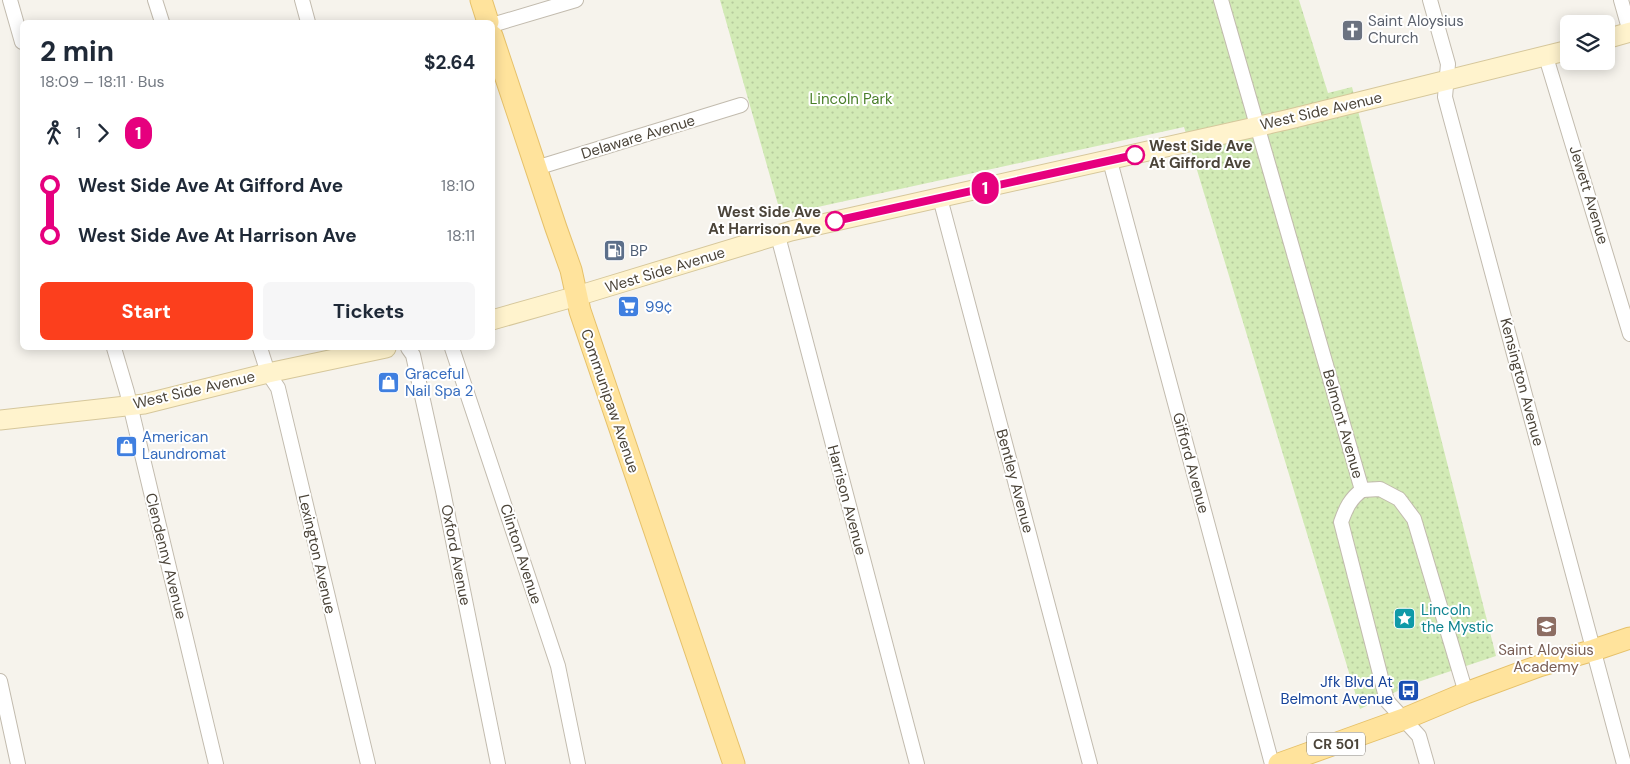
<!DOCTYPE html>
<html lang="en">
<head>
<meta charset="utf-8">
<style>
	body { margin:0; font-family:"DM Sans",sans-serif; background:#f6f6f7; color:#1f2937; height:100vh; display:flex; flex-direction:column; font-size:19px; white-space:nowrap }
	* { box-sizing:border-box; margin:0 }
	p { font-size:16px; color:#747a83 }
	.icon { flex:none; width:28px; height:28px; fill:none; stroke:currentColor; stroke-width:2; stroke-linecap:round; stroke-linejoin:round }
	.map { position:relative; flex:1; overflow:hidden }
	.side { position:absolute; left:20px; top:20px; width:475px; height:330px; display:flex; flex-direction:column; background:#fff; border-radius:8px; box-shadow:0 2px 12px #0003 }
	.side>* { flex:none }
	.badge { padding:0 10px; border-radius:16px; font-size:18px; line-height:32px }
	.fabs { position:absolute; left:1560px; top:15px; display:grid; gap:10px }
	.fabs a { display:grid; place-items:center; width:55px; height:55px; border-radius:8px; background:#fff; box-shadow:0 2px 12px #0003; font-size:25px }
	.map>.badge { position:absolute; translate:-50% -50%; box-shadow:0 0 0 2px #fff }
	.legs { display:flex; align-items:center; gap:8px; height:55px; padding:0 20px; font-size:16px }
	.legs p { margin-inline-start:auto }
	.head { display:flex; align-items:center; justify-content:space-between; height:85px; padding:0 20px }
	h1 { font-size:28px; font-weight:700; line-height:38px }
	.button { display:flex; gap:10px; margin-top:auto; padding:10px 20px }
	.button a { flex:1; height:58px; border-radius:8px; background:#fc3f1d; color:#fff; font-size:20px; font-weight:700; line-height:58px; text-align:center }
	.button a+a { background:#f6f6f7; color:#1f2937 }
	ul { padding:0 20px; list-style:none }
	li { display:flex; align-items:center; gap:18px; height:50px; font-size:19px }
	li i { display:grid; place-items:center; width:8px; height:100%; margin:0 6px; background:currentColor }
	li i::after { content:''; width:12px; height:12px; margin:-6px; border:4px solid; border-radius:50%; background:#fff }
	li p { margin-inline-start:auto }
	li:first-child i { background:linear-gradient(#0000 50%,currentColor 0) }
	li:last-child i { background:linear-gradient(currentColor 50%,#0000 0) }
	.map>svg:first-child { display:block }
	.park { fill:url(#park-dots) }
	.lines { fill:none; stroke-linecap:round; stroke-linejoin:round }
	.street-casing { stroke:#c2bbae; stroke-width:16 }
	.secondary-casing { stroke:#d6c79b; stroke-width:21 }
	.primary-casing { stroke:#e6c16a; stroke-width:23 }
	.street { stroke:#fff; stroke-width:14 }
	.secondary { stroke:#fff3cd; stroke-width:19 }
	.primary { stroke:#ffe39c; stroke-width:21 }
	.line-1-casing { stroke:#fff; stroke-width:11 }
	.line-1 { stroke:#e6007e; stroke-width:8 }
	.stop-1-dot { fill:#fff; stroke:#e6007e; stroke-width:2.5 }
	.labels { text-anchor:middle; stroke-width:4; stroke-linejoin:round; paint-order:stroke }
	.shield { fill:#fff; stroke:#817c74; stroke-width:1 }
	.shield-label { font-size:14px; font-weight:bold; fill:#4b4439 }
	.worship-label { font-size:15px; fill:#5b616d; stroke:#fff; text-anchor:start }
	.park-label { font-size:15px; fill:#4a7f2a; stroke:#fff }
	.street-label { font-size:15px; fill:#4b4439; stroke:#fff }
	.stop-label { font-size:15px; font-weight:bold; fill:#4b4439; stroke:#fff; text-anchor:start }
	.service-label { font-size:15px; fill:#4e5e75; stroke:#fff; text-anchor:start }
	.shop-label { font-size:15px; fill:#366cbe; stroke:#fff; text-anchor:start }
	.culture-label { font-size:15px; fill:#0d838f; stroke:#fff; text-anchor:start }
	.education-label { font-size:15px; fill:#785e54; stroke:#fff }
	.transit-label { font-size:15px; fill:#164399; stroke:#fff; text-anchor:end }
</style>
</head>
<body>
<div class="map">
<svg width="1630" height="764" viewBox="0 0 1630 764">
	<defs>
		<pattern id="park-dots" width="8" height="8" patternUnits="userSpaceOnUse" patternTransform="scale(1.25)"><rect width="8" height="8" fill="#d2eab5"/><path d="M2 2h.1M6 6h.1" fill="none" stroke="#b6ca9c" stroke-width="1.8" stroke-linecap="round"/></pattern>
	</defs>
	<rect width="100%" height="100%" fill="#f6f3ec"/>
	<!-- park -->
	<path class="park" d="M720,0h579l29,93 24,-6 144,569 -84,28 -52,25 -176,-582 -403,88z"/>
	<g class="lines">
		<defs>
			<g id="street">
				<path d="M10,0l12,42"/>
				<path d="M155,0l7,22"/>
				<path d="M302,0l6,22"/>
				<path d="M1221,0l141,490"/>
				<path d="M1430,0l18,64 -3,33 179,667"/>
				<path d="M1621,0l9,32"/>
				<path d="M492,25l84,-25"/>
				<path d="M1546,57l84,277"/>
				<path d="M1110,161l162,603"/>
				<path d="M536,168l205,-63"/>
				<path d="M940,198l150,566"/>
				<path d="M778,236l139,528"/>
				<path d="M114,348l13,44 89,372"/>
				<path d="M260,348l8,25 10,15 90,376"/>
				<path d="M408,348l5,7 30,136 55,273"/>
				<path d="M452,348l106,318 20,98"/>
				<path d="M1362,490c-12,9 -16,18 -21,32l46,179 32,35 8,28"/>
				<path d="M1362,490l18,-1 19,10 15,20 52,174"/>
				<path d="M0,681l18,83"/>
			</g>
			<g id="secondary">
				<path d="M1606,39l24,-7"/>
				<path d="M492,320l85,-24 214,-65 495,-111 283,-70"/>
				<path d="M0,420l144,-16 124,-31 118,-25"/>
			</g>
			<g id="primary">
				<path d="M481,0l7,22"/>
				<path d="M492,36l64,192 15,42 9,41 154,453"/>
				<path d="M1279,764l125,-45 62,-26 73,-27 55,-16 36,-12"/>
			</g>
		</defs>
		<!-- street casing -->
		<use href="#street" class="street-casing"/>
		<!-- secondary casing -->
		<use href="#secondary" class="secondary-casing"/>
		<!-- primary casing -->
		<use href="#primary" class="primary-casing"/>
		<!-- street -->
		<use href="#street" class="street"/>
		<!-- secondary -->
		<use href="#secondary" class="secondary"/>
		<!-- primary -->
		<use href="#primary" class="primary"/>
	</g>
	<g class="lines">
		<defs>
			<path id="line-1" d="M835,221l300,-66"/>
		</defs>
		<!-- line-1 casing -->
		<use href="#line-1" class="line-1-casing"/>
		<!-- line-1 -->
		<use href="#line-1" class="line-1"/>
	</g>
	<!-- icons -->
	<defs>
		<symbol id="church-square" viewBox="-11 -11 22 22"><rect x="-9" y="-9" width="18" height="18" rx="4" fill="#6b7280" stroke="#fff"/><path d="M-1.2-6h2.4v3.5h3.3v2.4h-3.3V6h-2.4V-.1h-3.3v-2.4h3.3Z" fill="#fff"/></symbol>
		<symbol id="fuel-square" viewBox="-11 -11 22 22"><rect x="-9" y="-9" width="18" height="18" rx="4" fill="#5c6f8a" stroke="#fff"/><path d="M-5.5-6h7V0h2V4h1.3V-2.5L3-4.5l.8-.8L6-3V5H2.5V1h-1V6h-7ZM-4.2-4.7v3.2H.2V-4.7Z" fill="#fff"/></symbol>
		<symbol id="supermarket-square" viewBox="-11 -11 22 22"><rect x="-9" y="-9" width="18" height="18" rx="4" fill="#3f7fe0" stroke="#fff"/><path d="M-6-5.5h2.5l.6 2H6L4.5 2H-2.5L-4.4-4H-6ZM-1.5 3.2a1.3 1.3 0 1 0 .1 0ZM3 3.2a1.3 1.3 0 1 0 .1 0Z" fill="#fff"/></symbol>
		<symbol id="shop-square" viewBox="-11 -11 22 22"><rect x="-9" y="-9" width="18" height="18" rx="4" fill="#3f7fe0" stroke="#fff"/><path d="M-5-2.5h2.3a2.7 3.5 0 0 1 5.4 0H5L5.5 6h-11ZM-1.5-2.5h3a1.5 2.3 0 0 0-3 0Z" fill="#fff"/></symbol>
		<symbol id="sight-square" viewBox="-11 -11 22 22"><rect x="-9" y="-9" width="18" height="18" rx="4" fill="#0f9aa8" stroke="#fff"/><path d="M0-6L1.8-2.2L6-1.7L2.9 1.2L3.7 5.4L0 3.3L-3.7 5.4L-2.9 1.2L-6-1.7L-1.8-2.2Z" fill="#fff"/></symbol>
		<symbol id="school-square" viewBox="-11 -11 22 22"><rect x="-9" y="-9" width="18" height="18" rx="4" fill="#8d6e63" stroke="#fff"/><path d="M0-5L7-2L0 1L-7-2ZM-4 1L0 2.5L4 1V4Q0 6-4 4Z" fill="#fff"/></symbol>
		<symbol id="bus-square" viewBox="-11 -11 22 22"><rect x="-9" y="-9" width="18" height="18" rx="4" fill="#1a4fb4" stroke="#fff"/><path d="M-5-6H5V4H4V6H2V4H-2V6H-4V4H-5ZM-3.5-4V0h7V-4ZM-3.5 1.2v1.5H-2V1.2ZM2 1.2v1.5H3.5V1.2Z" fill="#fff"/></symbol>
	</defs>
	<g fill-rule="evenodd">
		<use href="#church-square" x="1340" y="18" width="25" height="25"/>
		<use href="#fuel-square" x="602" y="238" width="25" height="25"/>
		<use href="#supermarket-square" x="616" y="294" width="25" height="25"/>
		<use href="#shop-square" x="376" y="370" width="25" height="25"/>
		<use href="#shop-square" x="114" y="434" width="25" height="25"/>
		<use href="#sight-square" x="1392" y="606" width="25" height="25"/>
		<use href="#school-square" x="1534" y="614" width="25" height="25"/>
		<use href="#bus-square" x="1396" y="678" width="25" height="25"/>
	</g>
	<!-- markers -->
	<g class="stop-1-dot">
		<circle cx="1135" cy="155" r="9"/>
		<circle cx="835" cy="221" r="9"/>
	</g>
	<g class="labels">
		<!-- shield labels -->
		<rect class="shield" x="1307" y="732.5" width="58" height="23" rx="4"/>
		<g class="shield-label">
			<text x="1336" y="749">CR 501</text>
		</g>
		<!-- worship labels -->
		<g class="worship-label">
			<text x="1368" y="26">Saint Aloysius<tspan x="1368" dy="17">Church</tspan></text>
		</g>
		<!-- park labels -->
		<g class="park-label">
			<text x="851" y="104">Lincoln Park</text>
		</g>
		<!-- street labels -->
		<g class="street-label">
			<text transform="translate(1321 111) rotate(-13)" y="5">West Side Avenue</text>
			<text transform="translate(638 137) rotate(-17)" y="5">Delaware Avenue</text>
			<text transform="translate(1589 195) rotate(73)" y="5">Jewett Avenue</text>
			<text transform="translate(665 270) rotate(-17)" y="5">West Side Avenue</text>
			<text transform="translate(1522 382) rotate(75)" y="5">Kensington Avenue</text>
			<text transform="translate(194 390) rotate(-13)" y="5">West Side Avenue</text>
			<text transform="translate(610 401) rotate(71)" y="5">Communipaw Avenue</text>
			<text transform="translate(1343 424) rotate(74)" y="5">Belmont Avenue</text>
			<text transform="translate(1191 463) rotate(75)" y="5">Gifford Avenue</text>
			<text transform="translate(1015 481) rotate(75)" y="5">Bentley Avenue</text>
			<text transform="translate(847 500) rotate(75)" y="5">Harrison Avenue</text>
			<text transform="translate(317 554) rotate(77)" y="5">Lexington Avenue</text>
			<text transform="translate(521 554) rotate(72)" y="5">Clinton Avenue</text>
			<text transform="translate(456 555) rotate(79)" y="5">Oxford Avenue</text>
			<text transform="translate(166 556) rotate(76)" y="5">Clendenny Avenue</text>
		</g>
		<!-- stop labels -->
		<g class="stop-label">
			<text x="1149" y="151">West Side Ave<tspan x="1149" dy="17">At Gifford Ave</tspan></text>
			<text x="821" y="217" text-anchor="end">West Side Ave<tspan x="821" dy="17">At Harrison Ave</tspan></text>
		</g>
		<!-- service labels -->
		<g class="service-label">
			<text x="630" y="256">BP</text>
		</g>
		<!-- shop labels -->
		<g class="shop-label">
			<text x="645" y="312">99¢</text>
			<text x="405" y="379">Graceful<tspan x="405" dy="17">Nail Spa 2</tspan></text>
			<text x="142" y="442">American<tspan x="142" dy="17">Laundromat</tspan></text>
		</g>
		<!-- culture labels -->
		<g class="culture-label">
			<text x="1421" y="615">Lincoln<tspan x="1421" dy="17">the Mystic</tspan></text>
		</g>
		<!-- education labels -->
		<g class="education-label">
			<text x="1546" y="655">Saint Aloysius<tspan x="1546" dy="17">Academy</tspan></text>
		</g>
		<!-- transit labels -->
		<g class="transit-label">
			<text x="1393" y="687">Jfk Blvd At<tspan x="1393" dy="17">Belmont Avenue</tspan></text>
		</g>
	</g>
</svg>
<div class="fabs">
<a><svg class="icon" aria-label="layers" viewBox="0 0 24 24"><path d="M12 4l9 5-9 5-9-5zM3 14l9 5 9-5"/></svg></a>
</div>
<b class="badge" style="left:985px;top:188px;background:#e6007e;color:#fff">1</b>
<section class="side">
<div class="head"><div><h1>2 min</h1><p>18:09 – 18:11 · Bus</p></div><b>$2.64</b></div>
<div class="legs"><svg class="icon" aria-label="walk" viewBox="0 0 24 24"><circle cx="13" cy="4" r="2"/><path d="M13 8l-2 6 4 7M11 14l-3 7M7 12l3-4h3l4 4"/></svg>1<svg class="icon" aria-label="forward" viewBox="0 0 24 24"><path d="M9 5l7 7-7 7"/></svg><b class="badge" style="background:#e6007e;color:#fff">1</b></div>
<ul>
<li><i style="color:#e6007e"></i><b>West Side Ave At Gifford Ave</b><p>18:10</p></li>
<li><i style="color:#e6007e"></i><b>West Side Ave At Harrison Ave</b><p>18:11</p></li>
</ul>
<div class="button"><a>Start</a><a>Tickets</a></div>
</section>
</div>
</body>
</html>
